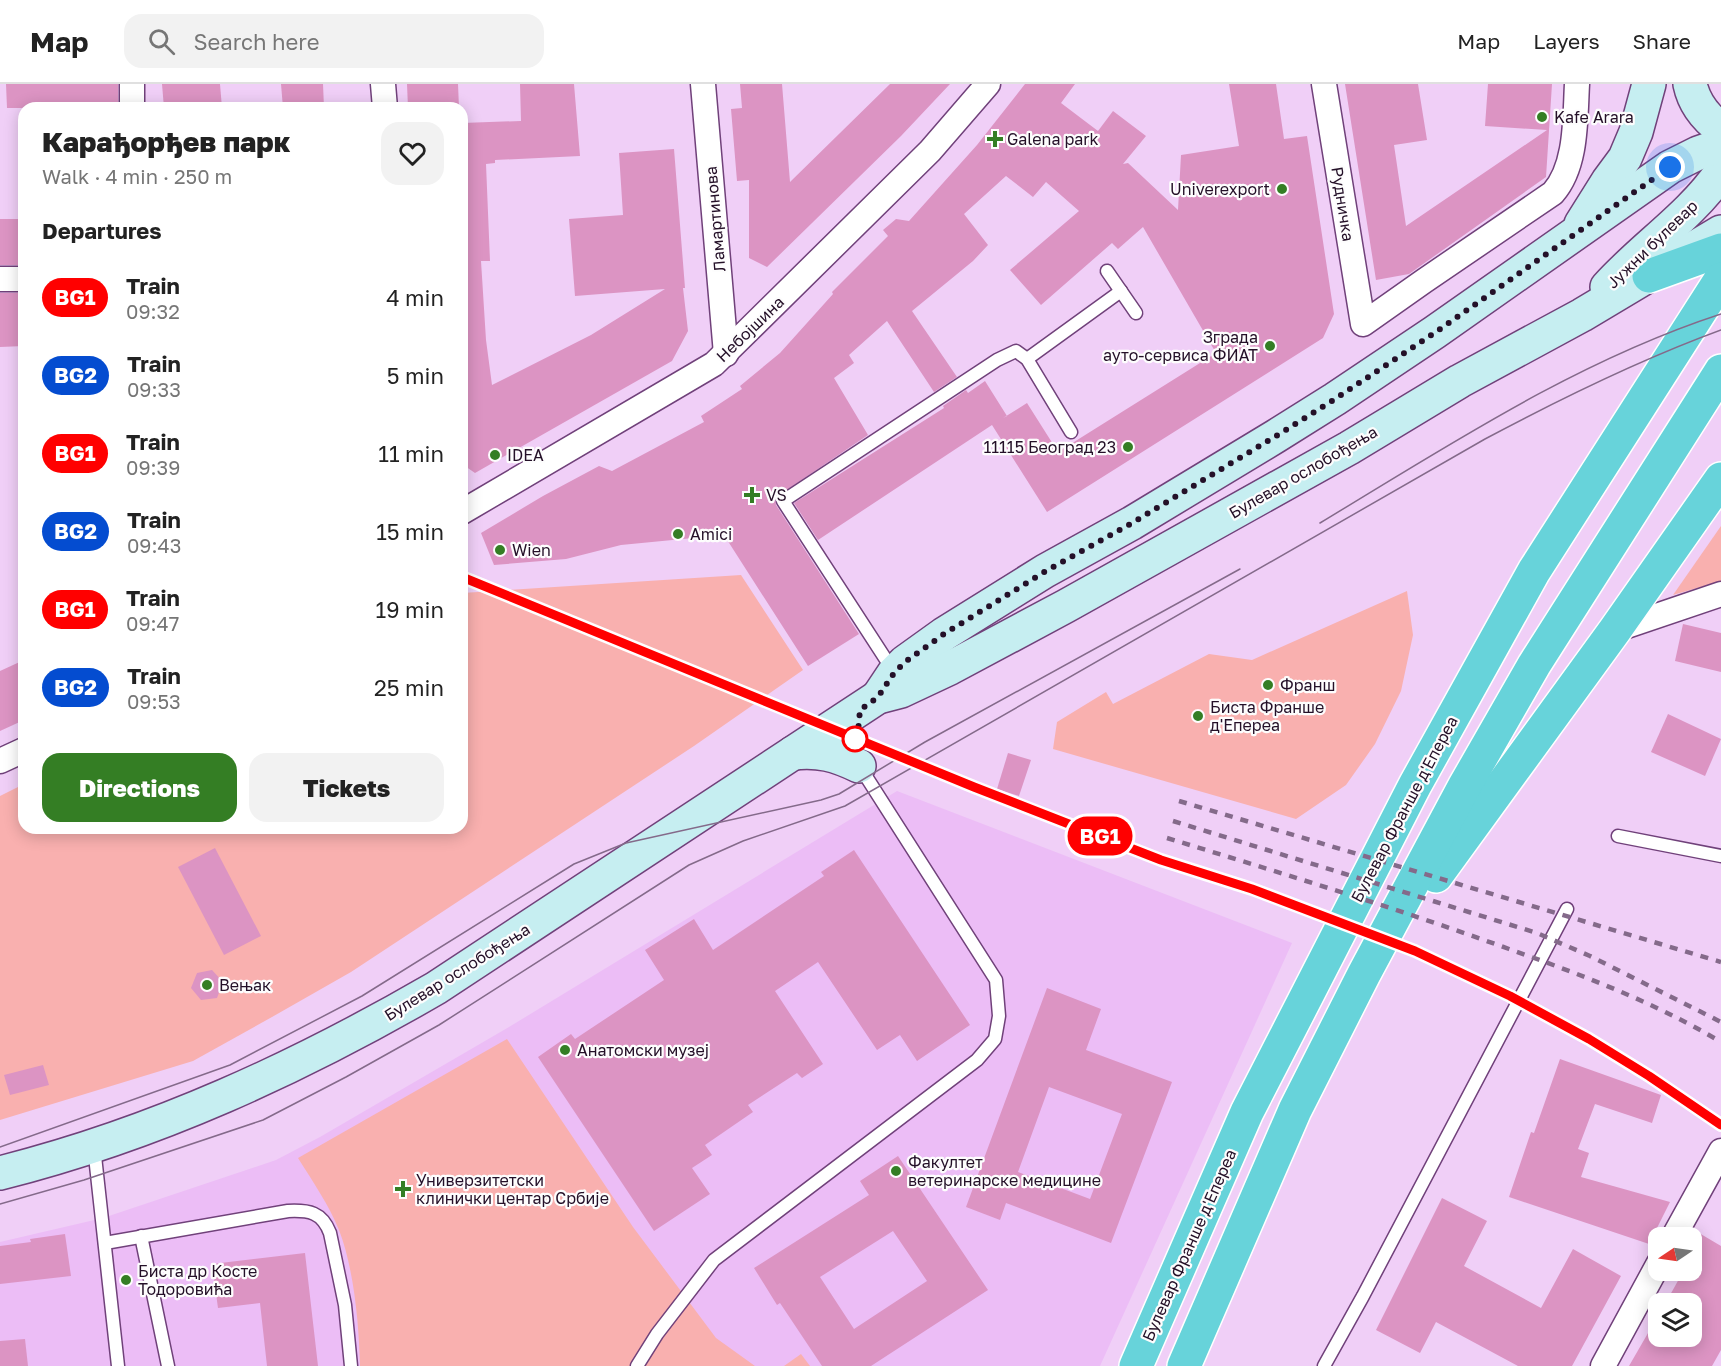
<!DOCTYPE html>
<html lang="en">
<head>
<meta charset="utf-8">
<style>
	body { margin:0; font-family:"Golos Text",sans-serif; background:#f2f2f2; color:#222; height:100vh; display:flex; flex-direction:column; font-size:22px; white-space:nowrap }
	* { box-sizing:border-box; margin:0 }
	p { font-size:20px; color:#767676 }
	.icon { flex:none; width:33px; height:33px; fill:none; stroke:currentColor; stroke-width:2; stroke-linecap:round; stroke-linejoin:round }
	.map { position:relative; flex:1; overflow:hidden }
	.details { position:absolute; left:18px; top:18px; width:450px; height:732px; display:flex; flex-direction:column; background:#fff; border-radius:18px; box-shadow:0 3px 15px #0003 }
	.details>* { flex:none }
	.badge { padding:0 12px; border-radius:20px; font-size:21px; line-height:39px }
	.needle { width:39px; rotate:257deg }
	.buttons { position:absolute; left:1648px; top:1143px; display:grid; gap:12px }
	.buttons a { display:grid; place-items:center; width:54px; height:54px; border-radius:12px; background:#fff; box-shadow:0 3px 15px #0003; font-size:30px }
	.you { position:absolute; width:30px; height:30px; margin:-15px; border:4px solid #fff; border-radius:50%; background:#1a73e8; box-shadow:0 0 0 9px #1a73e833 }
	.map>.badge { position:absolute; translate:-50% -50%; box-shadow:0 0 0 3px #fff }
	h2 { padding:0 24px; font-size:22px; line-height:54px }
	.round { display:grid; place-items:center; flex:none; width:63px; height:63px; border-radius:18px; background:#f2f2f2 }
	.overview { display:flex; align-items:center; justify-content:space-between; height:102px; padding:0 24px }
	h1 { font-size:28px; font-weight:800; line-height:45px }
	.action { display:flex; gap:12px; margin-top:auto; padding:12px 24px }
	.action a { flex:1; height:69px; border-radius:18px; background:#347e24; color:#fff; font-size:24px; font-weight:800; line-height:69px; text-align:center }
	.action a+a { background:#f2f2f2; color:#222 }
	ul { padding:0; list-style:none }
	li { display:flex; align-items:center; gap:18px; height:78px; padding:0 24px }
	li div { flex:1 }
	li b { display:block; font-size:22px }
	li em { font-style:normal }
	li .badge { min-width:66px; font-weight:700; text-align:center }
	header { display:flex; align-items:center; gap:36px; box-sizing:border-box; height:84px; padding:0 30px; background:#fff; border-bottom:2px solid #e0e0e0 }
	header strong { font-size:28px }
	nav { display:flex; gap:33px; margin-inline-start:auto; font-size:21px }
	.search { width:420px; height:54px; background:#f2f2f2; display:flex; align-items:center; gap:15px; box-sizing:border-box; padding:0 21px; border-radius:18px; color:#767676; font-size:22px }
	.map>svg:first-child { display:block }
	.built { fill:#ecbdf6 }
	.green { fill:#f9b0af }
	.building { fill:#dc94c3; fill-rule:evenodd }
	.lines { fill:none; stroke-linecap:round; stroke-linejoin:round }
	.service-casing { stroke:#70417a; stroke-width:15 }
	.minor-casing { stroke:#70417a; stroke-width:27 }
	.secondary-casing { stroke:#70417a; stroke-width:36 }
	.trunk-casing { stroke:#fff; stroke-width:36 }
	.service { stroke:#fff; stroke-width:12 }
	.minor { stroke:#fff; stroke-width:24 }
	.secondary { stroke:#c6eef1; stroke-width:33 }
	.trunk { stroke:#67d3da; stroke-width:33 }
	.tram { stroke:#846a8a; stroke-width:1.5 }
	.rail { stroke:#846a8a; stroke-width:4.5; stroke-dasharray:8 8; stroke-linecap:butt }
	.line-casing { stroke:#fff; stroke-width:14 }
	.line { stroke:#f00; stroke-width:9 }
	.walk { stroke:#241028; stroke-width:6; stroke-dasharray:0 10.8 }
	.poi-dot { fill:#347e24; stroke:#fdfdfd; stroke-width:2 }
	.stop-dot { fill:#fff; stroke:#f00; stroke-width:3 }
	.labels { text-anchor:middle; stroke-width:4.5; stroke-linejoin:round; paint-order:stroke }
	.poi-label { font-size:16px; fill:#241028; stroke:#fdfdfd; text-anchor:start }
	.street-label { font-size:16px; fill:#241028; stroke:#fdfdfd }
</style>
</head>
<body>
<header>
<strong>Map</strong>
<div class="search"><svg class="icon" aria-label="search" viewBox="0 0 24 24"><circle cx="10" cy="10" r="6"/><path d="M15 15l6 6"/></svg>Search here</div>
<nav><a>Map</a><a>Layers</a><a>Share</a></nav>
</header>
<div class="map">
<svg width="1721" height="1282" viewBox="0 0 1721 1282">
	<rect width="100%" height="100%" fill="#f0cff7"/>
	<!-- built -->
	<path class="built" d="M897,707l395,152 -192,423h-1100v-124l103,-24 173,-58 44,-23 189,-110z"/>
	<!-- green -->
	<g class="green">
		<path d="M1721,442v55l-48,14z"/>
		<path d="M741,491l62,95 -109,76 -343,226 -79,45 -79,44 -193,59v-324l24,-12v44h438v-235z"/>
		<path d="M1407,507l6,44 -12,56 -26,53 -29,41 -50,34 -243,-70 4,-27 49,-30 7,12 96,-50 43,6z"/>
		<path d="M507,955l126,188 83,111 39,28h-395c-1,-42 -6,-97 -21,-136 -10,-25 -26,-48 -41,-72z"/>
		<path d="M801,1270l9,12h-26z"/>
	</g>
	<!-- building -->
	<g class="building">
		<path d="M6,0h112v24h-111z"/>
		<path d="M162,0h58l2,24h-58z"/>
		<path d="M281,0h42l1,24h-41z"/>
		<path d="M407,0h51l1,24h-51z"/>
		<path d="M520,0h54l6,72 -85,4v3l-9,1 4,97h-9l5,79 6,45 99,-50 74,-46 -90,7 -6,-77 54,-4 -4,-62 55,-4 11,139h-2l5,43 -16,30 -197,112 -13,-9v-341l59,-2z"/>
		<path d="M740,0h42l8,98 100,-98h60l-49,52 -134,131 -18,-9v-78l-12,1 -6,-72 11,-1z"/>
		<path d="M1025,0h50l-14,19 37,28 15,-20 33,25 -23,28 5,-1 50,47 3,-55 58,-9 -10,-62h47l8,55 23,-3 27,178 -11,24 -276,174 -55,-87 -174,115 -24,-37 150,-95 -1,-2 23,-16 2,3 17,-12 22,35 -4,2 24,-15 31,49 158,-99 -73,-126 -25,22 -6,-6 -71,62 -31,-35 69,-59 -33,-29 -13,15 -27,-21 -42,38 24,31 -15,16 -61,50 45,66 -23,15 -47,-71 -38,34 5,8 -20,15 34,57 -93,63 1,7 83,129 -51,32 -84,-131 -103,10 -55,14 -72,6 -13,-32 62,-37 56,-30 13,5 92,-49 -3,-6 41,-27 -2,-3 40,-33 53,-59 -1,-2 56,-56 -5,-6 13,-11 13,2 68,-76z"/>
		<path d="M1345,0h73l9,56 -33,5 12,81 141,-96 -62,-4 3,-42h64l-6,93 -137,97 -33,6z"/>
		<rect x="0" y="135" width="24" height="46"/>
		<path d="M0,209h24v53l-24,1z"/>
		<path d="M1683,540l38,9v39l-46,-11z"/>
		<path d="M24,576v60l-24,11v-60z"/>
		<path d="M1668,630l53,25 -16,37 -54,-24z"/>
		<path d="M1008,669l23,7 -12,36 -22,-7z"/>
		<path d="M215,764l46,88 -37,19 -46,-88z"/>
		<path d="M854,766l116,175 -53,36 -17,-26 -23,15 -59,-88 -43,29 48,73 -21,14 -5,-5 -49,32 5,7 -48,33 7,10 -20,13 18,26 -56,37 -116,-174 33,-23 4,5 89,-59 -19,-30 49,-31 19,31 111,-74 -3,-4z"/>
		<path d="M212,886l11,12 -6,16 -16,2 -10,-12 6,-15z"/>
		<path d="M1047,904l54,21 -15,41 86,32 -61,161 -105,-40 -6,17 -34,-13zM1049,1003l73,27 -32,85 -72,-27z"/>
		<path d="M1560,975l101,36 -9,28 -57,-19 -17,45 11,4 -8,24 89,25 -21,42 -140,-47 22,-65 3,1z"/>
		<path d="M43,981l6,20 -39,10 -6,-20z"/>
		<path d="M898,1072l90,134 -117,76h-49l-42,-63 -3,2 -23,-37 115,-73 -9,-14zM893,1147l34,50 -73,48 -34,-52z"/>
		<path d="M1442,1114l45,23 -23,45 77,42 32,-59 48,27 -49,90h-54l-82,-44 -16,31 -44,-23z"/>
		<path d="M1699,1149l22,13v104l-9,16h-83l30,-52v22h33v-32h-27l19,-34h8v-23z"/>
		<path d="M65,1150l6,42 -71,8v-38l31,-4 -1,-3z"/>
		<path d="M305,1169l13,113h-51l-7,-63 -42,5 -6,-44z"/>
		<path d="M25,1255l3,27h-28v-25z"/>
	</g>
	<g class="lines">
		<defs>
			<g id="service">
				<path d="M1107,187l29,42"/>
				<path d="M1027,275l94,-68"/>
				<path d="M894,588l-111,-171 214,-141 19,-9 11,8 44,73"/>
				<path d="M1618,752l103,20"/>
				<path d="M94,1063l24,219"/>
				<path d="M141,1152l27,130"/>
				<path d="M105,1159l183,-32c21,-1 34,1 42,22l15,72 6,61"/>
				<path d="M637,1282l20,-32 57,-74 263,-200 18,-21 4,-23 -3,-36 -136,-213"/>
				<path d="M1324,1282l39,-70 204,-387"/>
			</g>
			<g id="minor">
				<path d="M383,0l2,24"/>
				<path d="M703,0l23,270"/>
				<path d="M1324,0l39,240 61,-43 129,-88c24,-27 22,-74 24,-109"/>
				<path d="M132,24v-24"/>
				<path d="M0,195h24"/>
				<path d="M462,428l252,-148 216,-213 58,-67"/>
				<path d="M1615,546l106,-36"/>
				<path d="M0,677l24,-11"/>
				<path d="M1673,1154l48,-87"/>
				<path d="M1603,1282l56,-103"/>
			</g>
			<g id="secondary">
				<path d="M1690,0c4,19 16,34 31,45"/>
				<path d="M1581,140l27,-43 17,-23 11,-26 13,-48"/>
				<path d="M1607,203c36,-40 83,-70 114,-115"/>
				<path d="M878,613l16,-24 11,-11 39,-28 101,-63 87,-48 144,-87 59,-37 100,-67 235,-165 28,-14 23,-8"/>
				<path d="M793,669c26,-3 43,2 66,13"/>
				<path d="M0,1089c155,-39 298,-105 436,-185l442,-291 23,-6 49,-23 116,-62 283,-158 111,-67 122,-66 139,-83"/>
			</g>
			<g id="trunk">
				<path d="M1649,192l72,-26"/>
				<path d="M1436,792l179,-246 106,-151"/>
				<path d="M1136,1282l111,-254 168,-327 119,-214 187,-292"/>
				<path d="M1184,1282l111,-256 69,-136 100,-187 70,-122 187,-294"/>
			</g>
		</defs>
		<!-- service casing -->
		<use href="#service" class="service-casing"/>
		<!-- minor casing -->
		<use href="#minor" class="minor-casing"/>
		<!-- secondary casing -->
		<use href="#secondary" class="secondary-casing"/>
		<!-- trunk casing -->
		<use href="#trunk" class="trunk-casing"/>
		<!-- service -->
		<use href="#service" class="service"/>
		<!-- minor -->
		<use href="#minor" class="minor"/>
		<!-- secondary -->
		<use href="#secondary" class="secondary"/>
		<!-- trunk -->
		<use href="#trunk" class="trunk"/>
		<!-- tram -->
		<g class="tram">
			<path d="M1320,439c129,-78 257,-162 401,-209"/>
			<path d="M0,1063l230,-82 132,-69 212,-132 52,-21 195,-43 18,-6 86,-52 315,-173"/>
			<path d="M0,1120l84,-24 179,-60 83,-43 93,-52 250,-160 54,-24 102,-35 640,-367c77,-41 154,-79 236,-109"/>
		</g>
		<!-- rail -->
		<g class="rail">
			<path d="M1179,717l542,161"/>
			<path d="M1173,737l364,112 53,23 131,66"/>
			<path d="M1167,754c114,35 229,70 342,111 73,26 145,53 212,93"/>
			<path d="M1161,776c80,25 159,51 236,83 66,27 130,60 191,95 46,26 89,57 133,87"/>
		</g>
	</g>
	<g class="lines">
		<defs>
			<path id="line" d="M462,493l512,210 187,73 91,29 163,62 95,45 79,43 60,37 72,49"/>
		</defs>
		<!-- line casing -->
		<use href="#line" class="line-casing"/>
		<!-- line -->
		<use href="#line" class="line"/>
		<!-- walk -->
		<path class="walk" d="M855,655l2,4 3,-33 18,-13 16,-24 11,-11 39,-28 102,-63 86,-48 144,-87 59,-37 101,-67 234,-165"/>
	</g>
	<!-- markers -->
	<g class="poi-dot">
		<circle cx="1542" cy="33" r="6"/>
		<path d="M992 46h6v6h6v6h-6v6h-6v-6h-6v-6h6z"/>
		<circle cx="1282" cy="105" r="6"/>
		<circle cx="1270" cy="262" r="6"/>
		<circle cx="1128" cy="363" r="6"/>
		<circle cx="495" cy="371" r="6"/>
		<path d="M749 402h6v6h6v6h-6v6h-6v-6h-6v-6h6z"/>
		<circle cx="678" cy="450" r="6"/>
		<circle cx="500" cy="466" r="6"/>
		<circle cx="1268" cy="601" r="6"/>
		<circle cx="1198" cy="632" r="6"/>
		<circle cx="207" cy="901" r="6"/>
		<circle cx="565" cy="966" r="6"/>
		<circle cx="896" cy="1087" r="6"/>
		<path d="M400 1096h6v6h6v6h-6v6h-6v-6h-6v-6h6z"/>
		<circle cx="126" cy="1196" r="6"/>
	</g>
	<circle class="stop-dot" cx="855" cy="655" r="12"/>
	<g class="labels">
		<!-- poi labels -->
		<g class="poi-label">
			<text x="1554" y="39">Kafe Arara</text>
			<text x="1007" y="61">Galena park</text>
			<text x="1270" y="111" text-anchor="end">Univerexport</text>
			<text x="1258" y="259" text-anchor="end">Зграда<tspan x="1258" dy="18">ауто-сервиса ФИАТ</tspan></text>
			<text x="1116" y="369" text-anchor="end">11115 Београд 23</text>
			<text x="507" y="377">IDEA</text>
			<text x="766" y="417">VS</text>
			<text x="690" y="456">Amici</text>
			<text x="512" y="472">Wien</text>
			<text x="1280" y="607">Франш</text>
			<text x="1210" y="629">Биста Франше<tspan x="1210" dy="18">д'Епереа</tspan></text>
			<text x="219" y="907">Вењак</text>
			<text x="577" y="972">Анатомски музеј</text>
			<text x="908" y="1084">Факултет<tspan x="908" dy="18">ветеринарске медицине</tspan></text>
			<text x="416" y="1102">Универзитетски<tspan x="416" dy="18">клинички центар Србије</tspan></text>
			<text x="138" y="1193">Биста др Косте<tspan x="138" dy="18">Тодоровића</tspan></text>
		</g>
		<!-- street labels -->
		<g class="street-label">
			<text transform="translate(1343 120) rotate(81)" y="6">Рудничка</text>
			<text transform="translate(715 135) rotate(-95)" y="6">Ламартинова</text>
			<text transform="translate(1652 160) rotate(-44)" y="6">Јужни булевар</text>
			<text transform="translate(750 245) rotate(-44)" y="6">Небојшина</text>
			<text transform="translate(1303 388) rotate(-30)" y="6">Булевар ослобођења</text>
			<text transform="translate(1404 725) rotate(-62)" y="6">Булевар Франше д'Епереа</text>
			<text transform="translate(457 888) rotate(-32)" y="6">Булевар ослобођења</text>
			<text transform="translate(1189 1161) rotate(-66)" y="6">Булевар Франше д'Епереа</text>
		</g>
	</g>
</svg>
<div class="buttons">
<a><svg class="needle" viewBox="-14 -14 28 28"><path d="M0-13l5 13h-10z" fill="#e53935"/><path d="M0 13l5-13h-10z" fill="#767676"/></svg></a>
<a><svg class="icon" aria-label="layers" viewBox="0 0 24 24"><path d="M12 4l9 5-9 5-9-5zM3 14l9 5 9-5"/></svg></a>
</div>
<div class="you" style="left:1670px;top:83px"></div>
<b class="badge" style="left:1100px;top:752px;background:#f00;color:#fff">BG1</b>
<section class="details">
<div class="overview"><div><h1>Карађорђев парк</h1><p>Walk · 4 min · 250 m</p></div><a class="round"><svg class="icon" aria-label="heart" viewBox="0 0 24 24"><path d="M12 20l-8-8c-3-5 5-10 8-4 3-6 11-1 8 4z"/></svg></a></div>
<h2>Departures</h2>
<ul>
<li><span class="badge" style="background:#f00;color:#fff">BG1</span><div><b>Train</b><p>09:32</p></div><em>4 min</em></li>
<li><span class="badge" style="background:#044cd0;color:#fff">BG2</span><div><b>Train</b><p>09:33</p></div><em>5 min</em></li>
<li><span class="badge" style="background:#f00;color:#fff">BG1</span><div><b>Train</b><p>09:39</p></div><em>11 min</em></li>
<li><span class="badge" style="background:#044cd0;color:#fff">BG2</span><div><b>Train</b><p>09:43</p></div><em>15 min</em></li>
<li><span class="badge" style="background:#f00;color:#fff">BG1</span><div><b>Train</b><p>09:47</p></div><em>19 min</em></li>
<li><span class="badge" style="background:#044cd0;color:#fff">BG2</span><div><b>Train</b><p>09:53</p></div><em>25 min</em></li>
</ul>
<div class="action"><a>Directions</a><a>Tickets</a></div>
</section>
</div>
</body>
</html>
